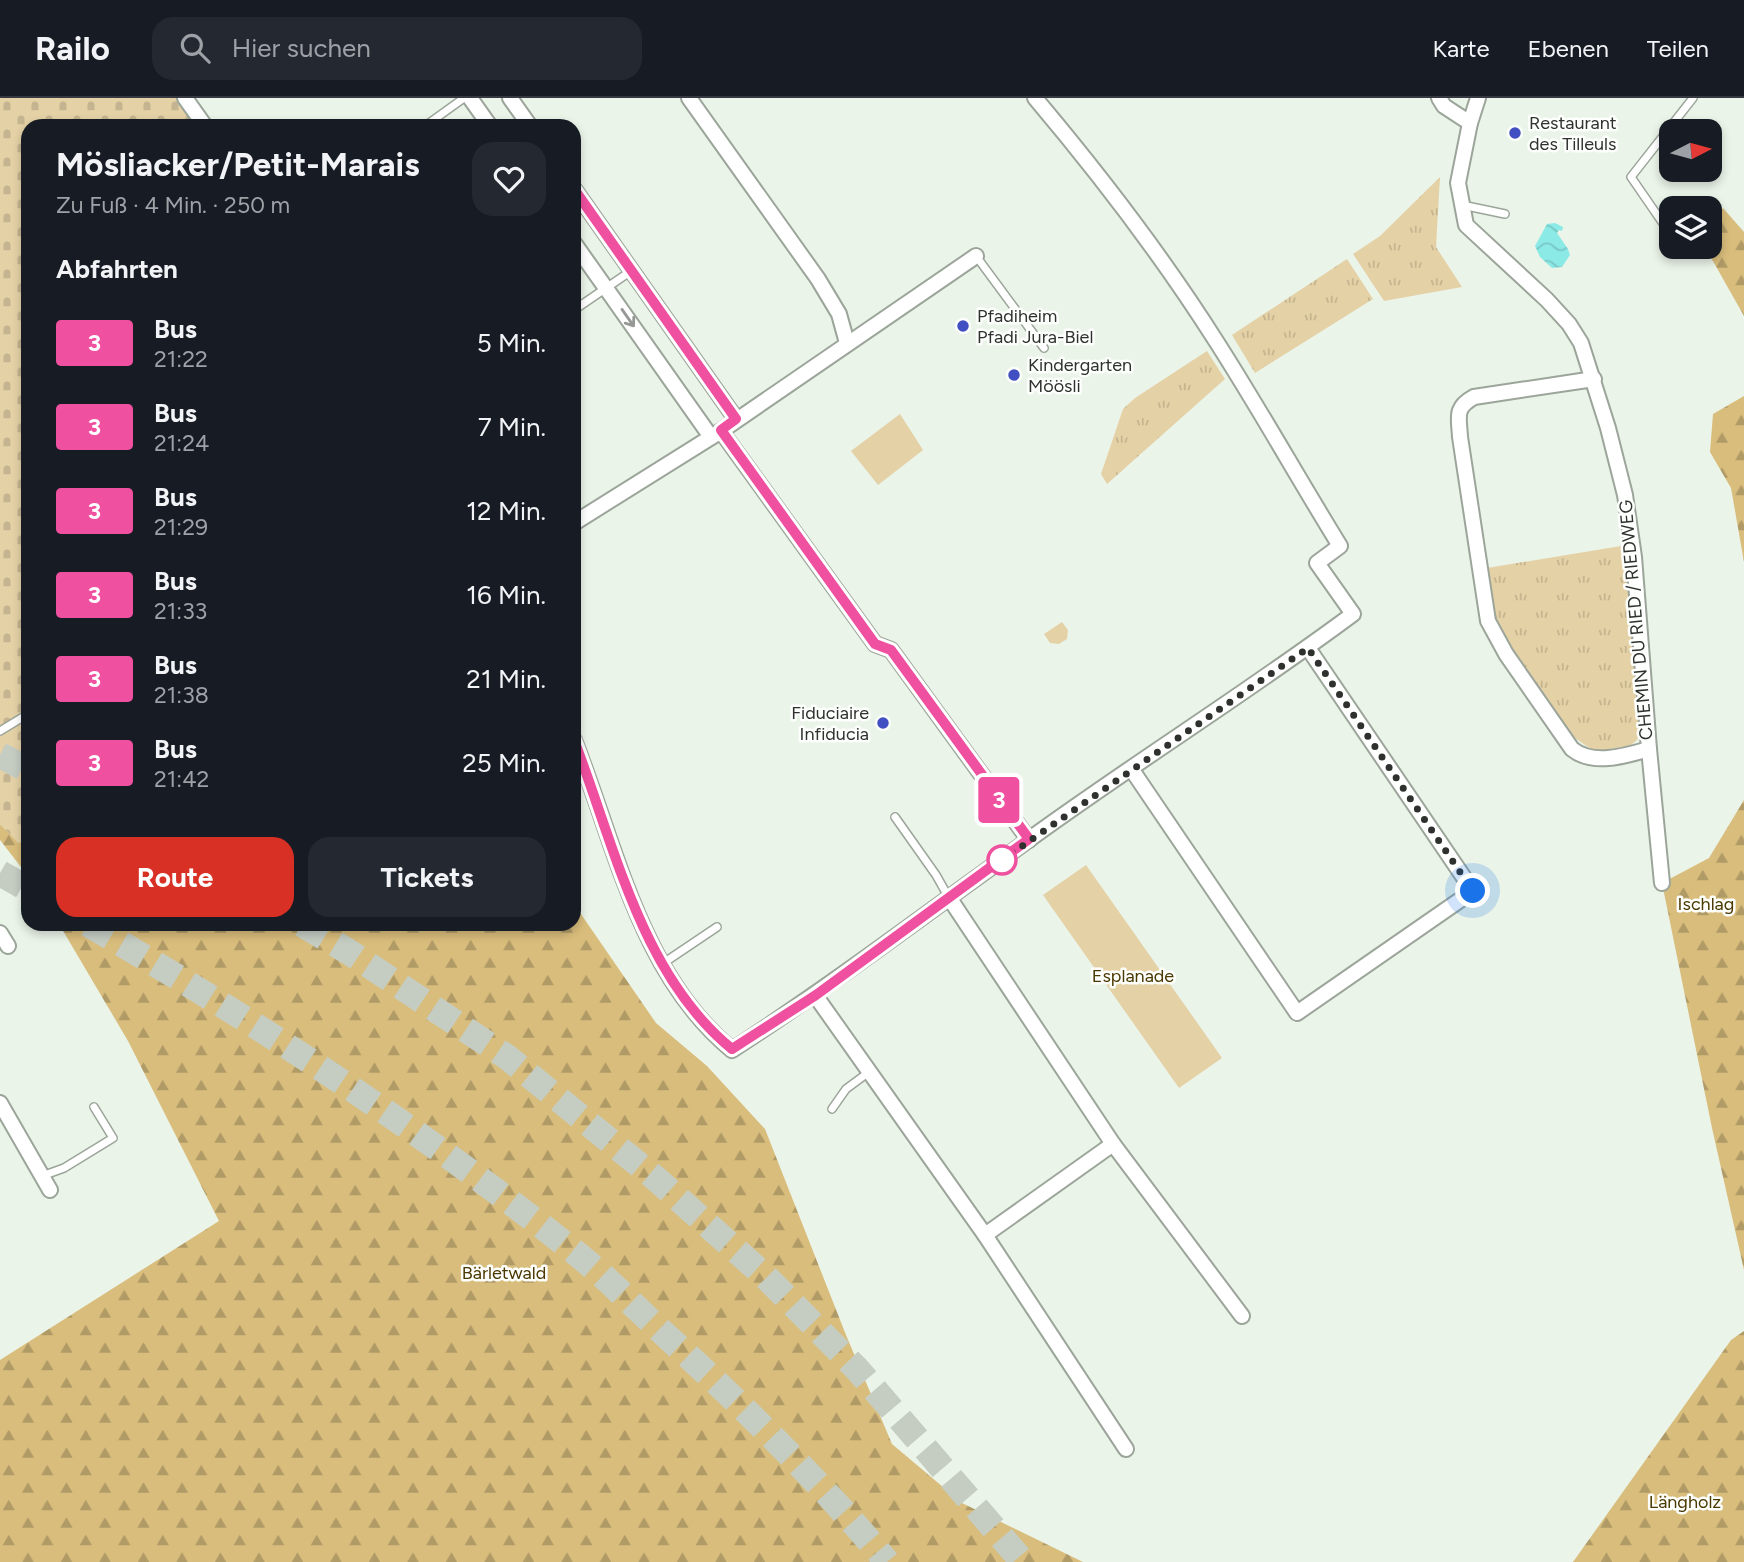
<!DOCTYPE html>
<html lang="de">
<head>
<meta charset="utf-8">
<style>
	body { margin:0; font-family:Figtree,sans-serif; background:#242831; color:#f1f3f6; height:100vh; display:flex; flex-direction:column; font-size:26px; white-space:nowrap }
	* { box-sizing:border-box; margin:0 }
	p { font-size:23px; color:#9ea1a6 }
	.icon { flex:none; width:38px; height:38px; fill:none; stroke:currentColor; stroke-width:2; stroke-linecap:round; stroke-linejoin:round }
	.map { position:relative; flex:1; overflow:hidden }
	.details { position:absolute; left:21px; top:21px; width:560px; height:812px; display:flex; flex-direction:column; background:#171b24; border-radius:21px; box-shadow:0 4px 10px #0003 }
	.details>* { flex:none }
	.badge { padding:0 14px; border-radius:5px; font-size:24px; line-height:46px }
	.needle { width:46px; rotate:84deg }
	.buttons { position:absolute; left:1659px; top:21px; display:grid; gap:14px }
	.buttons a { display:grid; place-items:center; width:63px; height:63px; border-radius:14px; background:#171b24; box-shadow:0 4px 10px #0003; font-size:35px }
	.you { position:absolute; width:35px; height:35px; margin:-18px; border:5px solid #fff; border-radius:50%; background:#1a73e8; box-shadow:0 0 0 10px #1a73e833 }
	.map>.badge { position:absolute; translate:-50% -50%; box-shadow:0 0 0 4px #fff }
	h2 { padding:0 35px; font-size:26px; line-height:63px }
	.round { display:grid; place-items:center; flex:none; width:74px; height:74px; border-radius:21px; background:#242831 }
	.head { display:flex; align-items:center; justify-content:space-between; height:119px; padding:0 35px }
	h1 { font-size:33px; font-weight:700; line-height:52px }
	.action { display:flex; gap:14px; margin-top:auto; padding:14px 35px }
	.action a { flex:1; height:80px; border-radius:21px; background:#d93025; color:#fff; font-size:28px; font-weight:700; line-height:80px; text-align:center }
	.action a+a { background:#242831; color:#f1f3f6 }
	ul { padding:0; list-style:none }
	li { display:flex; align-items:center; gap:21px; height:84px; padding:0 35px }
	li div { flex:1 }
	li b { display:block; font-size:26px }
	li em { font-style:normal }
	li .badge { min-width:77px; font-weight:700; text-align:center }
	header { display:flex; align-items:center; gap:42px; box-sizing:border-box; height:98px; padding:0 35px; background:#171b24; border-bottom:2px solid #363941 }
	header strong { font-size:33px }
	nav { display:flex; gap:38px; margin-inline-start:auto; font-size:24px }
	.search { width:490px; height:63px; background:#242831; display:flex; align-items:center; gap:18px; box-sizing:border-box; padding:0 24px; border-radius:21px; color:#9ea1a6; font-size:26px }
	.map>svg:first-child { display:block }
	.grass { fill:url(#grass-tufts) }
	.forest { fill:url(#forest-firs) }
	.cemetery { fill:url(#cemetery-stones) }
	.green { fill:#e4d1a6 }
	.water { fill:url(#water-waves) }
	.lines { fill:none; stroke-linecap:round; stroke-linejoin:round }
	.motorway-tunnel { stroke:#c5cdc3; stroke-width:26; stroke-dasharray:26 13; stroke-linecap:butt }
	.service-casing { stroke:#9ca59a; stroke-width:10 }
	.minor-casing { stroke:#9ca59a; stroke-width:18 }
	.service { stroke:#fff; stroke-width:7 }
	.minor { stroke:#fff; stroke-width:14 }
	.oneway { stroke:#969896 }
	.line-casing { stroke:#fff; stroke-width:16 }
	.line { stroke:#ef509f; stroke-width:10 }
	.walk { stroke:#2e312d; stroke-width:7; stroke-dasharray:0 12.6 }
	.poi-dot { fill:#414fc3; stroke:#fdfffd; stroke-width:2.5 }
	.stop-dot { fill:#fff; stroke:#ef509f; stroke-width:3.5 }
	.labels { text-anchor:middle; stroke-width:5; stroke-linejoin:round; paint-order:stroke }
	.poi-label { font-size:18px; fill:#2e312d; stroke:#fdfffd; text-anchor:start }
	.street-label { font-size:18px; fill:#2e312d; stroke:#fdfffd }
	.park-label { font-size:18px; fill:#4a3800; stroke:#fdfffd }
</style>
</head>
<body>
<header>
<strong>Railo</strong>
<div class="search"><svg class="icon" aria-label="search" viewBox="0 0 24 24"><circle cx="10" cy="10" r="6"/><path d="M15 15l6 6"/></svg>Hier suchen</div>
<nav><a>Karte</a><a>Ebenen</a><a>Teilen</a></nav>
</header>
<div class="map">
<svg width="1744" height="1464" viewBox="0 0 1744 1464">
	<defs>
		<pattern id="grass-tufts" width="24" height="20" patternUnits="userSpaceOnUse" patternTransform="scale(1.75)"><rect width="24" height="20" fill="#e4d1a6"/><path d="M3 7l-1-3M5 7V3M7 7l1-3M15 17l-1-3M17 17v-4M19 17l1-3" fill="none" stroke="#c4b48f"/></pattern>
		<pattern id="forest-firs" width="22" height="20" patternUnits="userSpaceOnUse" patternTransform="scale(1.75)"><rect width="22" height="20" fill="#d9bd7c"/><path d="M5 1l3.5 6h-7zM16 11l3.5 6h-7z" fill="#b09a66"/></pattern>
		<pattern id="cemetery-stones" width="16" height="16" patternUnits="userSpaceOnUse" patternTransform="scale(1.75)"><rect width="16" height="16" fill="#e4d1a6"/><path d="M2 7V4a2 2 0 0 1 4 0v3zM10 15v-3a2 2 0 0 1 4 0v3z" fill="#c4b48f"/></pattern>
		<pattern id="water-waves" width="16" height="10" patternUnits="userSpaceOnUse" patternTransform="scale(1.75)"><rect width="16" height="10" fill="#8be9e6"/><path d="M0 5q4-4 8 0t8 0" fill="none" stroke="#78c8c6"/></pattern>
	</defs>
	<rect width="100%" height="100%" fill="#ebf4e9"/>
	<!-- grass -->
	<g class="grass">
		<path d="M1440,79l-4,70 26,40 -78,14 -31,-47 27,-18z"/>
		<path d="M1347,161l26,40 -118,74 -23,-38z"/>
		<path d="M1207,253l18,28 -118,105 -6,-10 22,-65 12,-11z"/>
		<path d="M1627,447l14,187 -4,8 -7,6 -28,4 -11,-1 -19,-13 -67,-95 -10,-23 -8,-50z"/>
	</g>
	<!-- forest -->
	<g class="forest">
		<path d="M1723,110l21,24v84l-39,-69h5v-24z"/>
		<path d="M1744,298v166l-13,-74 -21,-36 3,-38z"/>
		<path d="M1744,702v470l-32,-142 -50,-245 47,-25z"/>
		<path d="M0,726l18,18 10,-1v35l-28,-36z"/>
		<path d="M574,806l82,119 51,43 58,63 81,206 46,109 70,59 121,59h-1083v-202l219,-139 -91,-180 -69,-117h515z"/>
		<path d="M1744,1233v231h-171l158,-222z"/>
	</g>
	<!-- cemetery -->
	<path class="cemetery" d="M0,0h185l20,28h-177v715l-10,2 -18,-19z"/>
	<!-- green -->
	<g class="green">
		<path d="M900,316l23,36 -45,35 -27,-34z"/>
		<path d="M1062,524l6,8 -1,9 -8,5 -9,-1 -6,-9z"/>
		<path d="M1086,767l136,193 -43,30 -136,-193z"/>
	</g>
	<!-- water -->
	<path class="water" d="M1555,125l8,4 -1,4 -3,-1 -2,3 11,16 2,6 -8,12 -10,1 -12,-11 -5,-11 12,-22z"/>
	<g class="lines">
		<!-- motorway-tunnel -->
		<g class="motorway-tunnel">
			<path d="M0,657l28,15"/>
			<path d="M0,775l28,16"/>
			<path d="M88,826c168,98 331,204 483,325 32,25 61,55 90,82 80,73 157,148 226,231"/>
			<path d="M302,826l47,28 158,105 147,120 112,100 91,92 166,193"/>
		</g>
		<defs>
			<g id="service">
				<path d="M425,28l39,-28"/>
				<path d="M1462,107l43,9"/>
				<path d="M1671,137l-40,-58 62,-79"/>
				<path d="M976,158l68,92"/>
				<path d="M574,212l57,-39"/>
				<path d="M0,633l28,-17"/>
				<path d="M895,719l41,58 13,23"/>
				<path d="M662,866l55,-37"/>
				<path d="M832,1011l14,-20 23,-17"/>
				<path d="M42,1078l22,-8 49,-30 -19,-31"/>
			</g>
			<g id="minor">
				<path d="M185,0l20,28"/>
				<path d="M470,0l20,28"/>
				<path d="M510,0l20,28"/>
				<path d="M689,0l129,181 21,35 8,29"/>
				<path d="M1439,0l5,8 26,17"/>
				<path d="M1478,0l-8,25 -12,60 8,42 81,75 22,24 12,19 27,85 17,67 9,62 15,192 13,134"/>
				<path d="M574,91l162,230"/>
				<path d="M574,145l137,194"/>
				<path d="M1594,281l-120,18c-20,11 -15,20 -14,40l28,184 18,33 66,95c21,17 53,7 77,0"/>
				<path d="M721,333l154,213 16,6 138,190"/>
				<path d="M574,425l147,-92 255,-175"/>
				<path d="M574,642c42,106 66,234 158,310 101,-66 197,-138 295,-209 107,-78 220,-148 326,-227l-36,-51 23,-17c-42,-68 -81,-138 -124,-205 -54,-85 -116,-166 -181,-243"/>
				<path d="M1132,672l165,243 176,-122 -165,-243"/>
				<path d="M950,801l163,245 129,172"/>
				<path d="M0,835l8,13"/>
				<path d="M815,897l170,240 141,214"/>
				<path d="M0,1005l50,87"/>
				<path d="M985,1137l128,-91"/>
			</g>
		</defs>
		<!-- service casing -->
		<use href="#service" class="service-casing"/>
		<!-- minor casing -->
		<use href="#minor" class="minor-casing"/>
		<!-- service -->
		<use href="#service" class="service"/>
		<!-- minor -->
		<use href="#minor" class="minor"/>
	</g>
	<!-- one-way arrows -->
	<defs><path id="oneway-shaft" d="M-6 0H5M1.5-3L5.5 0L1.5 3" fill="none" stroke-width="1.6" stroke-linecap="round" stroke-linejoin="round" transform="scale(1.75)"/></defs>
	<use class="oneway" href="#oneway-shaft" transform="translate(628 220) rotate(55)"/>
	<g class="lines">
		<defs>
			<path id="line" d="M574,91l162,230 -15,11 154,214 16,6 138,189 -213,156 -84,54c-91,-74 -117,-203 -158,-309"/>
		</defs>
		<!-- line casing -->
		<use href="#line" class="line-casing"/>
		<!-- line -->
		<use href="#line" class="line"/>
		<!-- walk -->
		<path class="walk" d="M1002,762l306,-212 165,243"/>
	</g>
	<!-- markers -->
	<g class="poi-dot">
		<circle cx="1515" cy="35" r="7"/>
		<circle cx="963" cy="228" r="7"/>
		<circle cx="1014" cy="277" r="7"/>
		<circle cx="883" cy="625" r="7"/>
	</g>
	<circle class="stop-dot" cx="1002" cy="762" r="14"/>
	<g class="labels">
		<!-- poi labels -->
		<g class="poi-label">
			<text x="1529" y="31">Restaurant<tspan x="1529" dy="21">des Tilleuls</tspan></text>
			<text x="977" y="224">Pfadiheim<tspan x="977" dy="21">Pfadi Jura-Biel</tspan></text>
			<text x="1028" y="273">Kindergarten<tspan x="1028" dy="21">Möösli</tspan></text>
			<text x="869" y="621" text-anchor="end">Fiduciaire<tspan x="869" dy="21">Infiducia</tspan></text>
		</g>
		<!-- street labels -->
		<g class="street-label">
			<text transform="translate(1636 522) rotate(-95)" y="6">CHEMIN DU RIED / RIEDWEG</text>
		</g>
		<!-- park labels -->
		<g class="park-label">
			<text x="1706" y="812">Ischlag</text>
			<text x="1133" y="884">Esplanade</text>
			<text x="504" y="1181">Bärletwald</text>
			<text x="1685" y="1410">Längholz</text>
		</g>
	</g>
</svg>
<div class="buttons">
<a><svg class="needle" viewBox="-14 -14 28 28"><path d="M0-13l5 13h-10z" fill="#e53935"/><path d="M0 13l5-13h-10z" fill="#9ea1a6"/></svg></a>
<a><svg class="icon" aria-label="layers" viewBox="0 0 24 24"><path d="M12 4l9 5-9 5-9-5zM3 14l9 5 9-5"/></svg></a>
</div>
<div class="you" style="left:1473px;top:793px"></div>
<b class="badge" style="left:999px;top:702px;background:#ef509f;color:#fff">3</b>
<section class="details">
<div class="head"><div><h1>Mösliacker/Petit-Marais</h1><p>Zu Fuß · 4 Min. · 250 m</p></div><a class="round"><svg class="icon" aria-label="heart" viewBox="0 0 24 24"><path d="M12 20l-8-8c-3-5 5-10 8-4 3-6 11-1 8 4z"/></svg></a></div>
<h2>Abfahrten</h2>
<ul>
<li><span class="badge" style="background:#ef509f;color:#fff">3</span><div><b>Bus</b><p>21:22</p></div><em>5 Min.</em></li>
<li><span class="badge" style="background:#ef509f;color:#fff">3</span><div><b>Bus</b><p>21:24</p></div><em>7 Min.</em></li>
<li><span class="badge" style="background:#ef509f;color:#fff">3</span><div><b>Bus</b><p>21:29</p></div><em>12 Min.</em></li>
<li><span class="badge" style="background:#ef509f;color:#fff">3</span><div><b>Bus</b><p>21:33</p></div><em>16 Min.</em></li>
<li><span class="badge" style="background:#ef509f;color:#fff">3</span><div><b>Bus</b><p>21:38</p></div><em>21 Min.</em></li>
<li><span class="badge" style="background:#ef509f;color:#fff">3</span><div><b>Bus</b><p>21:42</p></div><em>25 Min.</em></li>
</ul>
<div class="action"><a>Route</a><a>Tickets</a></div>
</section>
</div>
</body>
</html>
